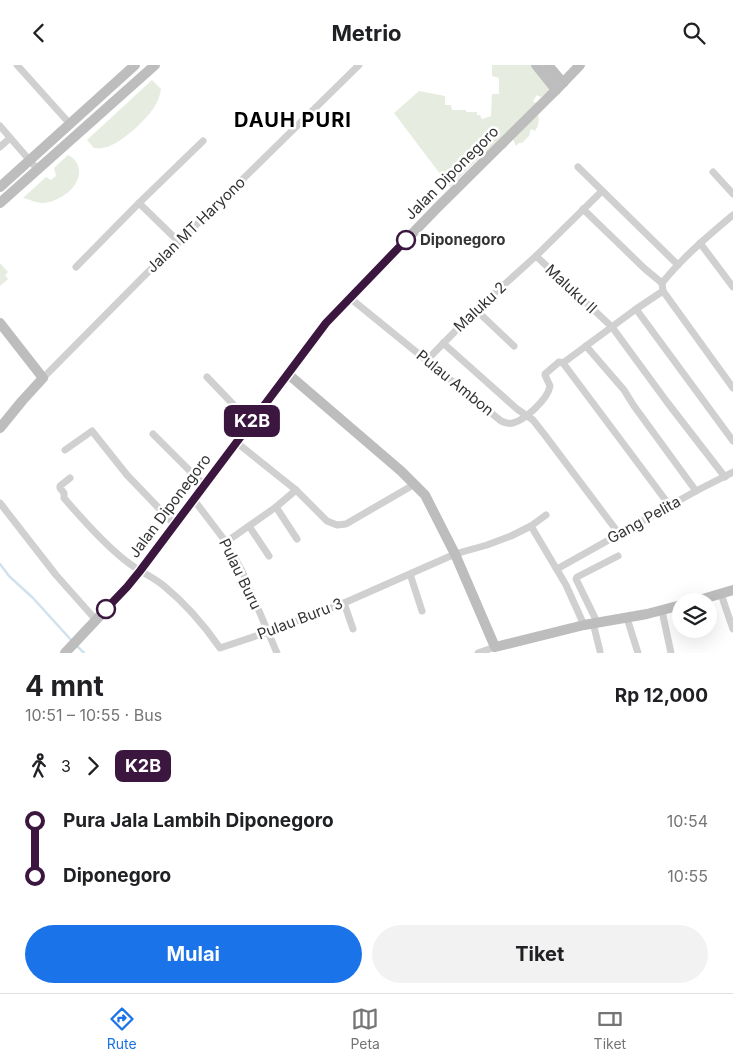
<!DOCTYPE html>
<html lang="id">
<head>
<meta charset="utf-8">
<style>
	body { margin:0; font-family:Inter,sans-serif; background:#f2f2f2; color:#202124; height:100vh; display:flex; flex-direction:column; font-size:19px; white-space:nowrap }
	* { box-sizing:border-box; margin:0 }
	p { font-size:16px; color:#757577 }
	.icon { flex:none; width:28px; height:28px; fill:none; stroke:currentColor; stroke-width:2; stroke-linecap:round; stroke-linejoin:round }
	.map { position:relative; height:588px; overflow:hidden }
	.side { display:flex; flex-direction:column; background:#fff; flex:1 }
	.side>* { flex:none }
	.badge { padding:0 10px; border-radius:8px; font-size:18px; line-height:32px }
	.tools { position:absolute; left:672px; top:528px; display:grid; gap:10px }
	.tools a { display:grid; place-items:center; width:45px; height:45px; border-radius:50%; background:#fff; box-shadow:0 5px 20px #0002; font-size:25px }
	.map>.badge { position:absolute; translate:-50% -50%; box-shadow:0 0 0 2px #fff }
	.legs { display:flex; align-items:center; gap:8px; height:55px; padding:0 25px; font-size:16px }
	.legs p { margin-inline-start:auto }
	.summary { display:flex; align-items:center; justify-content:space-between; height:85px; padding:0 25px }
	h1 { font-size:28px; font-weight:700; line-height:38px }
	.action { display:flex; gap:10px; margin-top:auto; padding:10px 25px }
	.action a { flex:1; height:58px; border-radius:30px; background:#1a73e8; color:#fff; font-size:20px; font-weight:700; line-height:58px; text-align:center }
	.action a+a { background:#f2f2f2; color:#202124 }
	ul { padding:0 25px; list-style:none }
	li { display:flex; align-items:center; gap:18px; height:55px; font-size:19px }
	li i { display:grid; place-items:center; width:8px; height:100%; margin:0 6px; background:currentColor }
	li i::after { content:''; width:12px; height:12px; margin:-6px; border:4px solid; border-radius:50%; background:#fff }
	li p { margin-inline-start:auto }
	li:first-child i { background:linear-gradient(#0000 50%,currentColor 0) }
	li:last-child i { background:linear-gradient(currentColor 50%,#0000 0) }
	header { display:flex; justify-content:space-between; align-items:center; height:65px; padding:0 25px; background:#fff; font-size:22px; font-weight:700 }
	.tab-bar { display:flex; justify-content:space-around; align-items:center; height:70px; border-top:1px solid #e0e0e0; background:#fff; font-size:14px; color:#757577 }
	.tab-bar a { display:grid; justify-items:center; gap:2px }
	.tab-bar .on { color:#1a73e8 }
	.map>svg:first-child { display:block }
	.green { fill:#e6ecdf }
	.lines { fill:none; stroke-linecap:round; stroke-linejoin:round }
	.stream { stroke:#cfe2ee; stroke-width:2.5 }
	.street { stroke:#d0d0d0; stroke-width:7 }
	.secondary { stroke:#bdbdbd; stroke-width:10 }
	.line-1-casing { stroke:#fff; stroke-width:11 }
	.line-1 { stroke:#3b163f; stroke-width:8 }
	.stop-1-dot { fill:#fff; stroke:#3b163f; stroke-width:2.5 }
	.labels { text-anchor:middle; stroke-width:5; stroke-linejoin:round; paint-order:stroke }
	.street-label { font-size:15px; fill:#333; stroke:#fff }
	.stop-label { font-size:15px; font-weight:bold; fill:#333; stroke:#fff; text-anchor:start }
	.district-label { font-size:20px; font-weight:bold; letter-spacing:1px; fill:#000; stroke:#fff }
</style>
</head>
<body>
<header><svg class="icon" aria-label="back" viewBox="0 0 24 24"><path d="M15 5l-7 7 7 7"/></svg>Metrio<svg class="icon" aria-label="search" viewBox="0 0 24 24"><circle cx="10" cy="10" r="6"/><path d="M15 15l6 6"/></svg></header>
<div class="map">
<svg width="733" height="588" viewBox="0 0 733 588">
	<rect width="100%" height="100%" fill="#fff"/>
	<!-- green -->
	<g class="green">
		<path d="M492,0h39l18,22v5l-9,5 -3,-2 -4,6 3,2c1,12 6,17 -1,28l-4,-2 -2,7 -7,7h-3l-3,3 -3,-7 -5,2 -1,6 -3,2 -9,-1 -12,12 -4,-2 -29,29 -56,-74 25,-22 26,5v9h6l1,5h14v2h11v3h3l2,4 9,-3 1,-22h7v-16l-7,-2z"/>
		<path d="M152,15l9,9c-1,5 -2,10 -5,15 -7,14 -38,43 -54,44 -3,1 -6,0 -8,0l-7,-8z"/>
		<path d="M68,90c6,3 10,7 11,15 2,17 -21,33 -37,33 -6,0 -13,-4 -19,-5l23,-21 5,3 5,-4 -2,-8z"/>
		<path d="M0,198l8,9 -3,3 3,4 -8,7z"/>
	</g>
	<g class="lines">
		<!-- stream -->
		<g class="stream">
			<path d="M0,499l9,12 24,22 39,43"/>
			<path d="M76,580l8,8"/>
		</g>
		<!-- street -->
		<g class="street">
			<path d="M17,0l53,59"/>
			<path d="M0,61l38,44"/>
			<path d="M0,82l10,-9"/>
			<path d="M578,102l100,98"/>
			<path d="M713,107l20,22"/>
			<path d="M583,144l62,60 17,14 1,8 70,97"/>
			<path d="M179,177l-40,-39 64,-62"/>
			<path d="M700,178l33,44"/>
			<path d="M536,191l76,71 55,75 58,75"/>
			<path d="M76,202l63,-64"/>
			<path d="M662,218c21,-26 46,-47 71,-68"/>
			<path d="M350,233l151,123c4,2 8,3 12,2 12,-3 35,-24 37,-37l-5,-11v-1l14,-12 4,1 73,-54 27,-18"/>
			<path d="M636,244l97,132"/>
			<path d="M476,245l38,36"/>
			<path d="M443,278l74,66 16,11 11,14 76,101"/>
			<path d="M586,281l38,44 10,16 62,85"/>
			<path d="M427,295l49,-50 60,-54 66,-65"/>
			<path d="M563,298l107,143"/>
			<path d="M207,312l44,46"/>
			<path d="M43,313l100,-101 216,-212"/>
			<path d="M153,369l52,52"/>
			<path d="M236,377l60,48 31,31 10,4 9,-1 69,-40"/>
			<path d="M65,385l27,-19 35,44 48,50"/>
			<path d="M70,413l-10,8v2l4,5v5c18,21 40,46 62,63 12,10 26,15 38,25 22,18 40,39 56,62l48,-16 76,-29 111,-49 32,-9 24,-9 20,-10"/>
			<path d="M194,435l32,42 16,29 35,82"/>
			<path d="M0,438l56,72 40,45"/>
			<path d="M276,442l21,32"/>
			<path d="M546,450l-15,11 35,59 18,40"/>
			<path d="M249,461l20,30"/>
			<path d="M226,477l50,-35 20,-17"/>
			<path d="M557,504l139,-78 37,-19"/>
			<path d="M410,509l12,37"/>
			<path d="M721,529l12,35"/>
			<path d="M344,538l9,26"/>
			<path d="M662,546l9,42"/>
			<path d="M627,553l11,35"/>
			<path d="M597,557l-21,-43 1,-2 41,-21"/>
			<path d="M593,558l7,28"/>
			<path d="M478,588l17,-6"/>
		</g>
		<!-- secondary -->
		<g class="secondary">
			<path d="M536,0l20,25"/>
			<path d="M548,0l15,18"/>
			<path d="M0,122l135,-122"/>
			<path d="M0,138l155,-138"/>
			<path d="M0,258l43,55 -21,23 -22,27"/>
			<path d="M288,309l113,97 24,24 30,59 40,93 89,-22 63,-11 34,-9"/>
			<path d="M696,536l37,-11"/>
			<path d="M65,588l62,-66 13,-16 186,-248 111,-115 119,-118 24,-25"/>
		</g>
	</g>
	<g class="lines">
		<defs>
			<path id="line-1" d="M106,544l21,-22 13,-16 186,-248 80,-83"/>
		</defs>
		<!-- line-1 casing -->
		<use href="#line-1" class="line-1-casing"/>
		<!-- line-1 -->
		<use href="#line-1" class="line-1"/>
	</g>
	<!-- markers -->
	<g class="stop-1-dot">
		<circle cx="406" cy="175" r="9"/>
		<circle cx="106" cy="544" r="9"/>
	</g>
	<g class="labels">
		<!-- street labels -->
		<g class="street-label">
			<text transform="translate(452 108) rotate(-45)" y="5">Jalan Diponegoro</text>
			<text transform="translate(196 160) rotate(-44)" y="5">Jalan MT Haryono</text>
			<text transform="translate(571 224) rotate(43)" y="5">Maluku II</text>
			<text transform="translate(480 242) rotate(-43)" y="5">Maluku 2</text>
			<text transform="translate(455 318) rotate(39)" y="5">Pulau Ambon</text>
			<text transform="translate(170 441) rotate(-53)" y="5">Jalan Diponegoro</text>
			<text transform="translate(644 455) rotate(-29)" y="5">Gang Pelita</text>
			<text transform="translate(240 509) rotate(64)" y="5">Pulau Buru</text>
			<text transform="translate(300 554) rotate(-21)" y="5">Pulau Buru 3</text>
		</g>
		<!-- stop labels -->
		<g class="stop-label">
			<text x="420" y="180">Diponegoro</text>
		</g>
		<!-- district labels -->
		<g class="district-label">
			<text x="293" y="62">DAUH PURI</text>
		</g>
	</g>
</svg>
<div class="tools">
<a><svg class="icon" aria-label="layers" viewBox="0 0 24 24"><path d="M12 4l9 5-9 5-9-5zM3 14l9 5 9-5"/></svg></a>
</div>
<b class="badge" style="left:252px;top:356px;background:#3b163f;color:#fff">K2B</b>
</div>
<section class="side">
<div class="summary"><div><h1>4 mnt</h1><p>10:51 – 10:55 · Bus</p></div><b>Rp 12,000</b></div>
<div class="legs"><svg class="icon" aria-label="walk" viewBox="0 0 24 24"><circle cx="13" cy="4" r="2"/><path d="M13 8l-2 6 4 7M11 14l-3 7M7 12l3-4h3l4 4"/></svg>3<svg class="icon" aria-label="forward" viewBox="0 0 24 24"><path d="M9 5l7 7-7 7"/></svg><b class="badge" style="background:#3b163f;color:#fff">K2B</b></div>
<ul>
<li><i style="color:#3b163f"></i><b>Pura Jala Lambih Diponegoro</b><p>10:54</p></li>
<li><i style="color:#3b163f"></i><b>Diponegoro</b><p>10:55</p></li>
</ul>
<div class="action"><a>Mulai</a><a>Tiket</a></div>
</section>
<nav class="tab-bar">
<a class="on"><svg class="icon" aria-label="directions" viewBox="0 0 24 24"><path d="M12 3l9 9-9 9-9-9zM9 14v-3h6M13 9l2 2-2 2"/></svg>Rute</a>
<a><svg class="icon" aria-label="map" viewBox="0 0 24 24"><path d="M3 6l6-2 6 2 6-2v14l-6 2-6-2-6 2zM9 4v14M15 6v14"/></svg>Peta</a>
<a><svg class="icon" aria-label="tickets" viewBox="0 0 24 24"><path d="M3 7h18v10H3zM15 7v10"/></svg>Tiket</a>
</nav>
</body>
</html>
